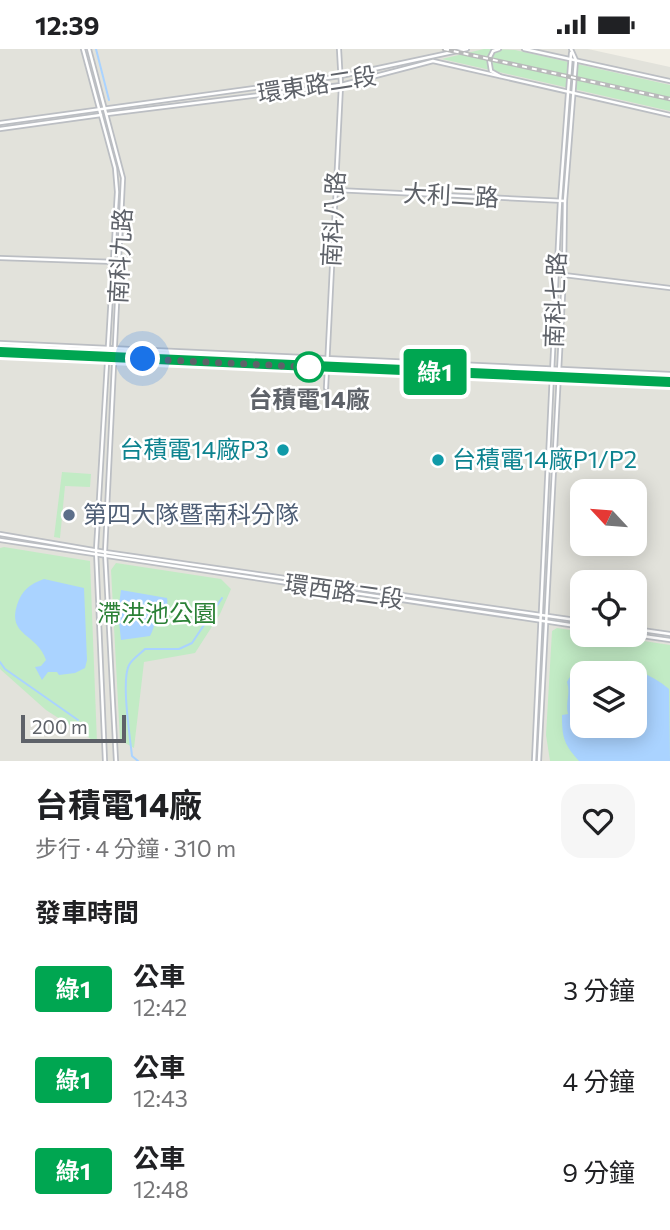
<!DOCTYPE html>
<html lang="zh-TW">
<head>
<meta charset="utf-8">
<style>
	body { margin:0; font-family:Commissioner,"Noto Sans TC",sans-serif; background:#f6f6f6; color:#202124; height:100vh; display:flex; flex-direction:column; font-size:26px; white-space:nowrap }
	* { box-sizing:border-box; margin:0 }
	p { font-size:23px; color:#757577 }
	.icon { flex:none; width:38px; height:38px; fill:none; stroke:currentColor; stroke-width:2; stroke-linecap:round; stroke-linejoin:round }
	.map { position:relative; height:712px; overflow:hidden }
	.drawer { display:flex; flex-direction:column; background:#fff; flex:1 }
	.drawer>* { flex:none }
	.badge { padding:0 14px; border-radius:5px; font-size:24px; line-height:46px }
	.needle { width:46px; rotate:296deg }
	.buttons { position:absolute; left:570px; top:430px; display:grid; gap:14px }
	.buttons a { display:grid; place-items:center; width:77px; height:77px; border-radius:14px; background:#fff; box-shadow:0 4px 18px #0003; font-size:35px }
	.scale { position:absolute; left:21px; bottom:18px; width:105px; box-sizing:border-box; padding-left:7px; border:4px solid #5e6269; border-top:0; font-size:19px; line-height:24px; white-space:nowrap; color:#5e6269; -webkit-text-stroke:5px #fff; paint-order:stroke }
	.you { position:absolute; width:35px; height:35px; margin:-18px; border:5px solid #fff; border-radius:50%; background:#1a73e8; box-shadow:0 0 0 10px #1a73e833 }
	.map>.badge { position:absolute; translate:-50% -50%; box-shadow:0 0 0 4px #fff }
	h2 { padding:0 35px; font-size:26px; line-height:63px }
	.round { display:grid; place-items:center; flex:none; width:74px; height:74px; border-radius:21px; background:#f6f6f6 }
	.head { display:flex; align-items:center; justify-content:space-between; height:119px; padding:0 35px }
	h1 { font-size:33px; font-weight:700; line-height:52px }
	ul { padding:0; list-style:none }
	li { display:flex; align-items:center; gap:21px; height:91px; padding:0 35px }
	li div { flex:1 }
	li b { display:block; font-size:26px }
	li em { font-style:normal }
	li .badge { min-width:77px; font-weight:700; text-align:center }
	.status { display:flex; justify-content:space-between; align-items:center; height:49px; padding:0 35px; background:#fff; direction:ltr }
	.status svg { height:19px; fill:currentColor }
	.map>svg:first-child { display:block }
	.industrial { fill:#e2e2db; fill-rule:evenodd }
	.green { fill:#c2ebc5; fill-rule:evenodd }
	.water { fill:#aad3ff; fill-rule:evenodd }
	.lines { fill:none; stroke-linecap:round; stroke-linejoin:round }
	.stream { stroke:#aad3ff; stroke-width:2 }
	.minor-casing { stroke:#bbbec3; stroke-width:6 }
	.minor { stroke:#fff; stroke-width:2.5 }
	.rail-casing { stroke:#b8b9ba; stroke-width:4.5 }
	.rail { stroke:#fff; stroke-width:2; stroke-dasharray:5; stroke-linecap:butt }
	.line-casing { stroke:#fff; stroke-width:16 }
	.line { stroke:#00a651; stroke-width:10 }
	.walk { stroke:#5e6269; stroke-width:7; stroke-dasharray:0 12.6 }
	.stop-dot { fill:#fff; stroke:#00a651; stroke-width:3.5 }
	.culture-dot { fill:#0f9aa8; stroke:#fff; stroke-width:2.5 }
	.service-dot { fill:#5c6f8a; stroke:#fff; stroke-width:2.5 }
	.labels { text-anchor:middle; stroke-width:5; stroke-linejoin:round; paint-order:stroke }
	.street-label { font-size:24px; fill:#5e6269; stroke:#fff }
	.stop-label { font-size:24px; font-weight:bold; fill:#5e6269; stroke:#fff }
	.culture-label { font-size:24px; fill:#0d838f; stroke:#fff; text-anchor:end }
	.service-label { font-size:24px; fill:#4e5e75; stroke:#fff; text-anchor:start }
	.park-label { font-size:24px; fill:#2b8136; stroke:#fff }
</style>
</head>
<body>
<div class="status"><b>12:39</b><svg viewBox="0 0 49 12"><path d="M0 12V9h3v3zM5 12V6h3v6zM10 12V3h3v9zM15 12V0h3v12zM26 1h20v11H26zM47 4h2v5h-2z"/></svg></div>
<div class="map">
<svg width="670" height="712" viewBox="0 0 670 712">
	<rect width="100%" height="100%" fill="#f2f0e7"/>
	<!-- industrial -->
	<path class="industrial" d="M0,0h588l82,18v694h-670zM583,443h52v52h-52zM583,534h52v52h-52zM583,625h52v52h-52z"/>
	<!-- green -->
	<g class="green">
		<path d="M484,0l31,1 155,35v26l-228,-52z"/>
		<path d="M62,423l29,2 -1,13 -25,-1 -5,52 -6,-1z"/>
		<path d="M4,498l86,14 7,182 -51,-33 -46,-41v-121z"/>
		<path d="M116,514l105,16 10,10 -11,25 -25,39 -51,9 -10,86 -14,-8 -9,-170z"/>
		<path d="M557,579l26,4v3h21l66,10v116h-120l-4,-26 6,-104zM583,625h52v52h-52z"/>
	</g>
	<!-- water -->
	<g class="water">
		<path d="M44,530l40,9 3,72 -2,8 -10,5 -16,2 -2,-3h-9l-6,8 -7,-13 6,-1 5,-6c-8,-26 -39,-24 -29,-55 5,-15 13,-21 27,-26z"/>
		<path d="M121,541l46,8c2,12 -5,12 -10,21 -3,5 -4,12 -7,17l-29,4 -3,-28z"/>
		<path d="M602,613c25,3 48,11 67,27l1,72h-91c-15,-17 -17,-23 -17,-46l6,-1c-3,-12 3,-20 -1,-32 8,-15 18,-19 35,-20zM583,625h52v52h-52z"/>
	</g>
	<g class="lines">
		<!-- stream -->
		<g class="stream">
			<path d="M96,0l13,51"/>
			<path d="M0,613l5,7 73,51"/>
			<path d="M138,712l-6,-5c-2,-20 -11,-75 -3,-91 3,-6 11,-11 16,-16h34l13,-6 30,-45"/>
		</g>
		<defs>
			<g id="minor">
				<path d="M83,0l32,119 2,24 -21,358 9,211"/>
				<path d="M89,0l34,129 -18,374 11,209"/>
				<path d="M499,0l-6,2 -4,8 2,12 9,5"/>
				<path d="M524,0l146,32"/>
				<path d="M107,65l234,-29 92,-24 237,54"/>
				<path d="M0,74l341,-47 126,-27"/>
				<path d="M0,80l101,-14"/>
				<path d="M336,141l229,11"/>
				<path d="M0,209l116,4"/>
				<path d="M564,226l106,13"/>
				<path d="M0,294l670,31"/>
				<path d="M0,303l670,30"/>
				<path d="M326,339l15,-303 -2,-36"/>
				<path d="M0,485l105,18 478,69"/>
				<path d="M0,491l583,87"/>
				<path d="M635,580l35,5"/>
				<path d="M635,586l35,5"/>
				<path d="M534,712l26,-560 11,-148"/>
				<path d="M539,712l25,-486 1,-74 11,-141 -5,-11"/>
			</g>
		</defs>
		<!-- minor casing -->
		<use href="#minor" class="minor-casing"/>
		<!-- minor -->
		<use href="#minor" class="minor"/>
		<defs>
			<path id="rail" d="M444,0l226,50"/>
		</defs>
		<!-- rail casing -->
		<use href="#rail" class="rail-casing"/>
		<!-- rail -->
		<use href="#rail" class="rail"/>
	</g>
	<g class="lines">
		<defs>
			<path id="line" d="M0,303l670,30"/>
		</defs>
		<!-- line casing -->
		<use href="#line" class="line-casing"/>
		<!-- line -->
		<use href="#line" class="line"/>
		<!-- walk -->
		<path class="walk" d="M143,310l166,8"/>
	</g>
	<!-- markers -->
	<circle class="stop-dot" cx="309" cy="318" r="14"/>
	<g class="culture-dot">
		<circle cx="283" cy="401" r="7"/>
		<circle cx="438" cy="411" r="7"/>
	</g>
	<circle class="service-dot" cx="69" cy="466" r="7"/>
	<g class="labels">
		<!-- street labels -->
		<g class="street-label">
			<text transform="translate(317 36) rotate(-9)" y="8">環東路二段</text>
			<text transform="translate(451 147) rotate(3)" y="8">大利二路</text>
			<text transform="translate(334 170) rotate(-87)" y="8">南科八路</text>
			<text transform="translate(121 207) rotate(-87)" y="8">南科九路</text>
			<text transform="translate(556 251) rotate(-88)" y="8">南科七路</text>
			<text transform="translate(344 543) rotate(8)" y="8">環西路二段</text>
		</g>
		<!-- stop labels -->
		<g class="stop-label">
			<text x="309" y="359">台積電14廠</text>
		</g>
		<!-- culture labels -->
		<g class="culture-label">
			<text x="269" y="409">台積電14廠P3</text>
			<text x="452" y="419" text-anchor="start">台積電14廠P1/P2</text>
		</g>
		<!-- service labels -->
		<g class="service-label">
			<text x="83" y="474">第四大隊暨南科分隊</text>
		</g>
		<!-- park labels -->
		<g class="park-label">
			<text x="157" y="573">滯洪池公園</text>
		</g>
	</g>
</svg>
<div class="buttons">
<a><svg class="needle" viewBox="-14 -14 28 28"><path d="M0-13l5 13h-10z" fill="#e53935"/><path d="M0 13l5-13h-10z" fill="#757577"/></svg></a>
<a><svg class="icon" aria-label="locate" viewBox="0 0 24 24"><circle cx="12" cy="12" r="6"/><path d="M12 2v4M12 18v4M2 12h4M18 12h4"/></svg></a>
<a><svg class="icon" aria-label="layers" viewBox="0 0 24 24"><path d="M12 4l9 5-9 5-9-5zM3 14l9 5 9-5"/></svg></a>
</div>
<div class="scale">200 m</div>
<div class="you" style="left:143px;top:310px"></div>
<b class="badge" style="left:435px;top:323px;background:#00a651;color:#fff">綠1</b>
</div>
<section class="drawer">
<div class="head"><div><h1>台積電14廠</h1><p>步行 · 4 分鐘 · 310 m</p></div><a class="round"><svg class="icon" aria-label="heart" viewBox="0 0 24 24"><path d="M12 20l-8-8c-3-5 5-10 8-4 3-6 11-1 8 4z"/></svg></a></div>
<h2>發車時間</h2>
<ul>
<li><span class="badge" style="background:#00a651;color:#fff">綠1</span><div><b>公車</b><p>12:42</p></div><em>3 分鐘</em></li>
<li><span class="badge" style="background:#00a651;color:#fff">綠1</span><div><b>公車</b><p>12:43</p></div><em>4 分鐘</em></li>
<li><span class="badge" style="background:#00a651;color:#fff">綠1</span><div><b>公車</b><p>12:48</p></div><em>9 分鐘</em></li>
</ul>
</section>
</body>
</html>
